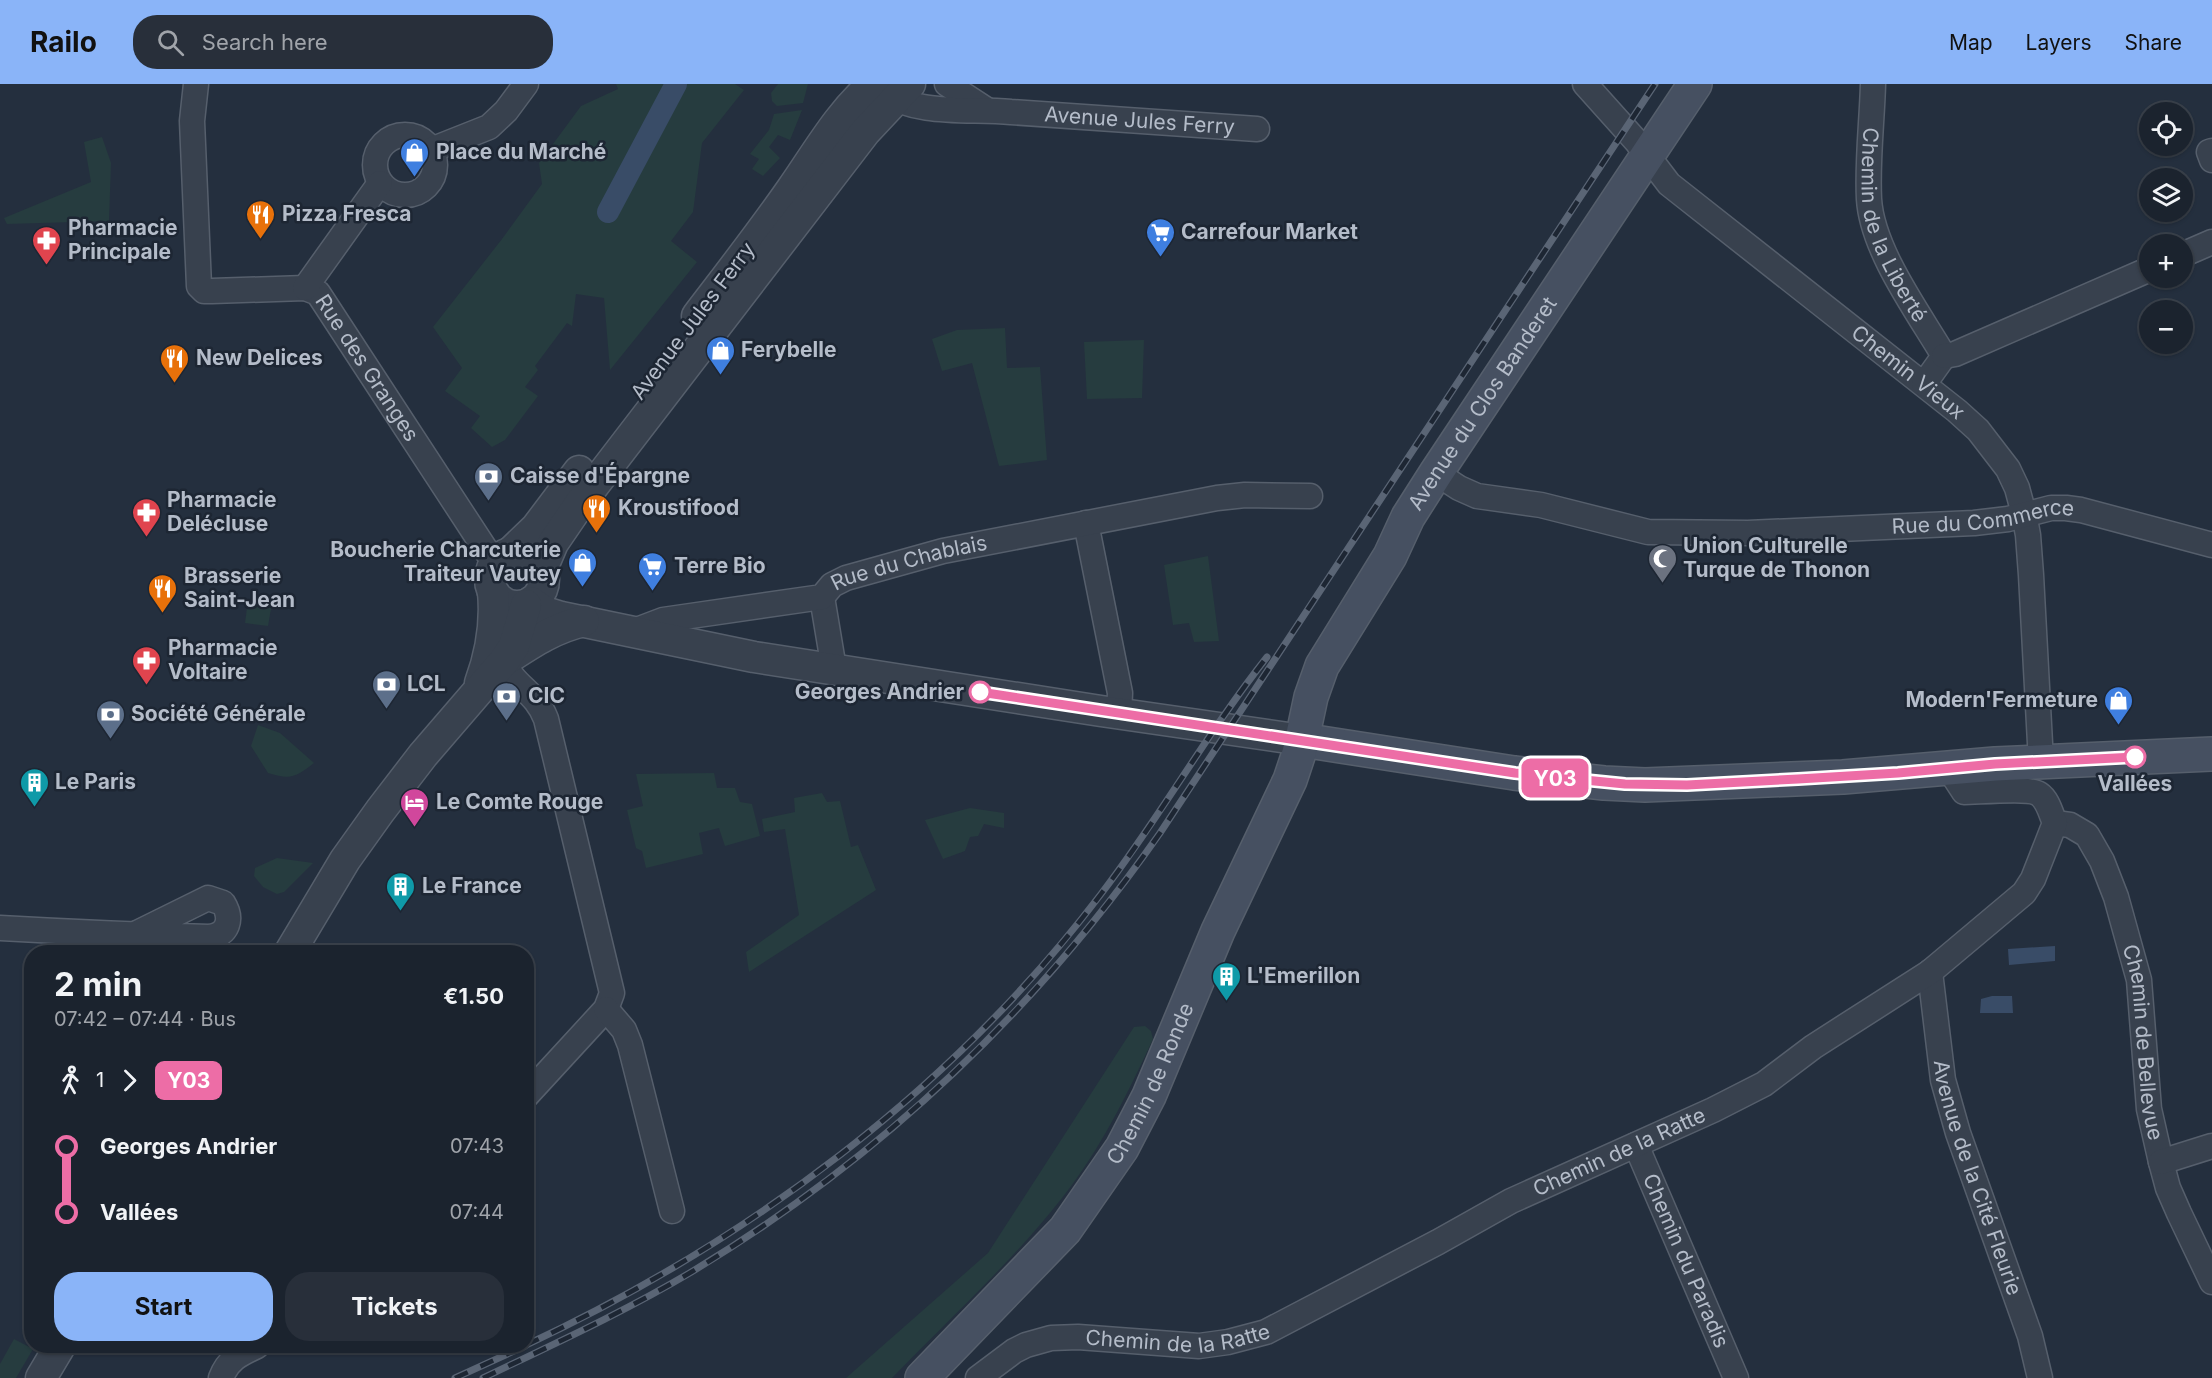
<!DOCTYPE html>
<html lang="en">
<head>
<meta charset="utf-8">
<style>
	body { margin:0; font-family:Inter,sans-serif; background:#282f3a; color:#f1f3f6; height:100vh; display:flex; flex-direction:column; font-size:22px; white-space:nowrap }
	* { box-sizing:border-box; margin:0 }
	p { font-size:20px; color:#a0a4aa }
	.icon { flex:none; width:33px; height:33px; fill:none; stroke:currentColor; stroke-width:2; stroke-linecap:round; stroke-linejoin:round }
	.map { position:relative; flex:1; overflow:hidden }
	.panel { position:absolute; left:24px; top:861px; width:510px; height:408px; display:flex; flex-direction:column; background:#1b232e; border-radius:24px; box-shadow:0 2px 4px #0004,0 0 0 2px #39404a }
	.panel>* { flex:none }
	.badge { padding:0 12px; border-radius:9px; font-size:21px; line-height:39px }
	.controls { position:absolute; left:2139px; top:18px; display:grid; gap:12px }
	.controls a { display:grid; place-items:center; width:54px; height:54px; border-radius:50%; background:#1b232e; box-shadow:0 2px 4px #0004,0 0 0 2px #39404a; font-size:30px }
	.map>.badge { position:absolute; translate:-50% -50%; box-shadow:0 0 0 3px #fff }
	.legs { display:flex; align-items:center; gap:9px; height:66px; padding:0 30px; font-size:20px }
	.legs p { margin-inline-start:auto }
	.overview { display:flex; align-items:center; justify-content:space-between; height:102px; padding:0 30px }
	h1 { font-size:33px; font-weight:700; line-height:45px }
	.cta { display:flex; gap:12px; margin-top:auto; padding:12px 30px }
	.cta a { flex:1; height:69px; border-radius:24px; background:#8ab4f8; color:#111; font-size:24px; font-weight:700; line-height:69px; text-align:center }
	.cta a+a { background:#282f3a; color:#f1f3f6 }
	ul { padding:0 30px; list-style:none }
	li { display:flex; align-items:center; gap:21px; height:66px; font-size:22px }
	li i { display:grid; place-items:center; width:9px; height:100%; margin:0 8px; background:currentColor }
	li i::after { content:''; width:15px; height:15px; margin:-8px; border:4px solid; border-radius:50%; background:#1b232e }
	li p { margin-inline-start:auto }
	li:first-child i { background:linear-gradient(#0000 50%,currentColor 0) }
	li:last-child i { background:linear-gradient(currentColor 50%,#0000 0) }
	header { display:flex; align-items:center; gap:36px; box-sizing:border-box; height:84px; padding:0 30px; background:#8ab4f8; color:#111 }
	header strong { font-size:28px }
	nav { display:flex; gap:33px; margin-inline-start:auto; font-size:21px }
	.search { width:420px; height:54px; background:#282f3a; display:flex; align-items:center; gap:15px; box-sizing:border-box; padding:0 21px; border-radius:24px; color:#a0a4aa; font-size:22px }
	.map>svg:first-child { display:block }
	.green { fill:#263c3f }
	.water { fill:#394c67 }
	.lines { fill:none; stroke-linecap:round; stroke-linejoin:round }
	.canal { stroke:#394c67; stroke-width:22 }
	.minor-casing { stroke:#565f6c; stroke-width:27 }
	.tertiary-casing { stroke:#565f6c; stroke-width:33 }
	.secondary-casing { stroke:#565f6c; stroke-width:36 }
	.minor { stroke:#38414e; stroke-width:24 }
	.tertiary { stroke:#38414e; stroke-width:30 }
	.secondary { stroke:#465061; stroke-width:33 }
	.rail-casing { stroke:#5a6575; stroke-width:7 }
	.rail { stroke:#1d2633; stroke-width:4.5; stroke-dasharray:14; stroke-linecap:butt }
	.line-1-casing { stroke:#fff; stroke-width:14 }
	.line-1 { stroke:#ed6da6; stroke-width:9 }
	.stop-1-dot { fill:#fff; stroke:#ed6da6; stroke-width:3 }
	.labels { text-anchor:middle; stroke-width:5; stroke-linejoin:round; paint-order:stroke }
	.street-label { font-size:21px; fill:#b4bcc9; stroke:#1d2633 }
	.poi-label { font-size:21px; font-weight:bold; fill:#b4bcc9; stroke:#1d2633; text-anchor:start }
	.stop-label { font-size:21px; font-weight:bold; fill:#b4bcc9; stroke:#1d2633; text-anchor:end }
</style>
</head>
<body>
<header>
<strong>Railo</strong>
<div class="search"><svg class="icon" aria-label="search" viewBox="0 0 24 24"><circle cx="10" cy="10" r="6"/><path d="M15 15l6 6"/></svg>Search here</div>
<nav><a>Map</a><a>Layers</a><a>Share</a></nav>
</header>
<div class="map">
<svg width="2212" height="1294" viewBox="0 0 2212 1294">
	<rect width="100%" height="100%" fill="#242f3e"/>
	<!-- green -->
	<g class="green">
		<path d="M616,0h119l9,6 -42,53 -9,69 -22,29 26,21 -87,108 -6,-72 -28,-4 -4,32 -5,-3 -32,43 3,4 -13,17 13,9 -33,44 -13,7 -21,-19 9,-12 -35,-25 17,-23 -29,-41 69,-88 40,-55 -3,-21 42,-57 37,-17z"/>
		<path d="M778,0h30l-5,19 -26,3 -5,-5 -1,-8z"/>
		<path d="M802,26l-12,30 -12,-5 -9,12 11,11 -17,18 -11,-7 7,-10 -9,-5 19,-24 5,-16z"/>
		<path d="M102,53l9,26 -2,58 -102,3 -3,-6 87,-36 -7,-40z"/>
		<path d="M1005,244l2,40 33,-1 7,93 -48,6 -27,-103 -30,8 -10,-32 25,-9z"/>
		<path d="M1144,256l-2,58 -55,1 -3,-57z"/>
		<path d="M1208,472l11,85 -25,1 -5,-19 -16,2 -9,-60z"/>
		<path d="M248,516l24,3 -4,23 -23,-3z"/>
		<path d="M258,641l22,8 34,30c-18,14 -23,17 -46,10l-17,-27z"/>
		<path d="M714,689l3,15h18l5,14 12,2 8,32 -35,10 -6,-18 -20,5 4,21 -57,14 -4,-17 -6,-3 -9,-38 16,-4 -7,-32z"/>
		<path d="M822,709l5,9 13,-1 11,46 7,-2 18,45 -127,82 -3,-20 53,-37 -14,-86 -21,3 -2,-13 33,-7 -1,-14z"/>
		<path d="M970,724l34,5v15l-20,-4 -6,12 -8,1 -5,14 -22,8 -18,-39z"/>
		<path d="M277,774l36,5 -29,29 -7,2 -14,-7 -9,-11 1,-8z"/>
		<path d="M1145,942l6,5 2,8c-26,56 -53,111 -91,159 -51,65 -113,121 -170,180h-46l142,-125 146,-226z"/>
		<path d="M14,1255l19,10 -17,29h-16v-14z"/>
	</g>
	<!-- water -->
	<g class="water">
		<path d="M2055,862v15l-46,4 -1,-16z"/>
		<path d="M1992,912h20l1,17h-33l1,-14z"/>
	</g>
	<g class="lines">
		<!-- canal -->
		<path class="canal" d="M608,128l68,-128"/>
		<defs>
			<g id="minor">
				<path id="s1" d="M196,0l-4,37 7,165 5,5h8l93,-3 13,5 177,271"/>
				<path d="M947,0l40,26"/>
				<path id="s2" d="M1585,0l52,58 32,42 288,227 21,19 30,39 9,19 7,26 4,21 3,40 10,187"/>
				<path id="s3" d="M1873,0c-1,38 -6,77 -4,115 3,51 49,113 75,157l-20,28"/>
				<path id="s4" d="M882,8c38,24 86,16 129,20 82,6 164,11 246,17"/>
				<circle cx="405" cy="81" r="30"/>
				<path d="M431,66l58,-23 17,-16 20,-27"/>
				<path d="M2212,67l-3,1 3,8"/>
				<path d="M2182,171l30,-13"/>
				<path d="M305,204l75,-105"/>
				<path d="M1944,272l11,-2 195,-85"/>
				<path id="s5" d="M1436,389l23,15 18,8 64,9 107,27 100,1 226,-10 34,-4 43,-11h15l15,2 131,35"/>
				<path d="M1086,439l34,170 -1,21"/>
				<path d="M822,513l12,72"/>
				<path id="s6" d="M634,547l29,-11 159,-23 10,-12 14,-7 97,-27 274,-53 28,-3 65,1"/>
				<path d="M504,577c9,26 31,29 42,58l66,274 -6,16 -80,87"/>
				<path id="s7" d="M2055,739l15,2 17,10 15,26 14,36 23,83 10,129 12,53 7,26 11,25 33,69"/>
				<path d="M0,844c70,4 139,7 209,9 19,-2 24,-18 14,-34l-15,-5 -75,37"/>
				<path id="s8" d="M1930,888l13,108 15,53 72,203 10,42"/>
				<path d="M606,925l18,21 6,15 42,166"/>
				<path id="s9" d="M1636,1061l100,233"/>
				<path d="M2161,1078l51,-16"/>
				<path d="M221,1294c7,-19 19,-24 36,-32"/>
				<path id="s10" d="M978,1294l36,-27 12,-6 25,-7 27,-1 121,9 29,-4 38,-10 172,-90 73,-41 202,-91 51,-26 49,-37 117,-75 94,-79 9,-14 22,-56c-4,-9 -7,-23 -16,-29 -11,-7 -60,-2 -75,-2l-15,-23"/>
			</g>
			<g id="tertiary">
				<path d="M697,232c32,-42 64,-83 94,-126 26,-37 48,-77 82,-106"/>
				<circle cx="517" cy="495" r="27"/>
				<path d="M510,469l26,-25 43,-57"/>
				<path d="M542,485l11,-26 28,-41 284,-370 45,-48"/>
				<path d="M531,518l14,10 16,5 193,40 347,54 201,29"/>
				<path d="M504,577c26,-17 49,-33 80,-40"/>
				<path d="M480,599c11,-30 16,-60 13,-91"/>
				<path d="M290,868l55,-92 35,-49 43,-56 81,-94 10,-15 12,-41"/>
				<path d="M41,1294l19,-32"/>
			</g>
			<g id="secondary">
				<path d="M1302,656l212,33 90,10 41,2 198,-8 152,-13 217,-10"/>
				<path id="s11" d="M922,1294l143,-148 57,-82 27,-52 69,-165 72,-151 9,-27 12,-56 11,-31 68,-110 18,-39 28,-44 259,-389"/>
			</g>
		</defs>
		<!-- minor casing -->
		<use href="#minor" class="minor-casing"/>
		<!-- tertiary casing -->
		<use href="#tertiary" class="tertiary-casing"/>
		<!-- secondary casing -->
		<use href="#secondary" class="secondary-casing"/>
		<!-- minor -->
		<use href="#minor" class="minor"/>
		<!-- tertiary -->
		<use href="#tertiary" class="tertiary"/>
		<!-- secondary -->
		<use href="#secondary" class="secondary"/>
		<defs>
			<g id="rail">
				<path d="M526,1261c223,-104 426,-255 575,-451 59,-77 106,-161 166,-237"/>
				<path d="M455,1294l70,-32"/>
				<path d="M483,1294c71,-34 143,-67 210,-107 186,-112 343,-261 467,-438l495,-749"/>
			</g>
		</defs>
		<!-- rail casing -->
		<use href="#rail" class="rail-casing"/>
		<!-- rail -->
		<use href="#rail" class="rail"/>
	</g>
	<g class="lines">
		<defs>
			<path id="line-1" d="M980,608l535,81 110,11 62,1 111,-6 100,-6 97,-9 140,-7"/>
		</defs>
		<!-- line-1 casing -->
		<use href="#line-1" class="line-1-casing"/>
		<!-- line-1 -->
		<use href="#line-1" class="line-1"/>
	</g>
	<!-- icons -->
	<defs>
		<symbol id="shop-pin" viewBox="-11 -11 22 30"><path d="M0 17L-7.5 6A9.5 9.5 0 1 1 7.5 6Z" fill="#3f7fe0" stroke="#1d2633"/><path d="M-5-2.5h2.3a2.7 3.5 0 0 1 5.4 0H5L5.5 6h-11ZM-1.5-2.5h3a1.5 2.3 0 0 0-3 0Z" fill="#fff"/></symbol>
		<symbol id="restaurant-pin" viewBox="-11 -11 22 30"><path d="M0 17L-7.5 6A9.5 9.5 0 1 1 7.5 6Z" fill="#e8710a" stroke="#1d2633"/><path d="M-5-6h1v4h1v-4h1v4h1v-4h1v5L-1.5 .5V6h-2V.5L-5-1ZM5-6V6H3V1.5H1.5Q1.5-4 5-6Z" fill="#fff"/></symbol>
		<symbol id="supermarket-pin" viewBox="-11 -11 22 30"><path d="M0 17L-7.5 6A9.5 9.5 0 1 1 7.5 6Z" fill="#3f7fe0" stroke="#1d2633"/><path d="M-6-5.5h2.5l.6 2H6L4.5 2H-2.5L-4.4-4H-6ZM-1.5 3.2a1.3 1.3 0 1 0 .1 0ZM3 3.2a1.3 1.3 0 1 0 .1 0Z" fill="#fff"/></symbol>
		<symbol id="pharmacy-pin" viewBox="-11 -11 22 30"><path d="M0 17L-7.5 6A9.5 9.5 0 1 1 7.5 6Z" fill="#e0444e" stroke="#1d2633"/><path d="M-2-6h4v4h4v4h-4v4h-4v-4h-4v-4h4Z" fill="#fff"/></symbol>
		<symbol id="bank-pin" viewBox="-11 -11 22 30"><path d="M0 17L-7.5 6A9.5 9.5 0 1 1 7.5 6Z" fill="#5c6f8a" stroke="#1d2633"/><path d="M-6-4H6V4H-6ZM0-2.3a2.3 2.3 0 1 0 0 4.6a2.3 2.3 0 1 0 0-4.6Z" fill="#fff"/></symbol>
		<symbol id="mosque-pin" viewBox="-11 -11 22 30"><path d="M0 17L-7.5 6A9.5 9.5 0 1 1 7.5 6Z" fill="#6b7280" stroke="#1d2633"/><path d="M3.5-4.9A6 6 0 1 0 3.5 4.9A5 5 0 1 1 3.5-4.9Z" fill="#fff"/></symbol>
		<symbol id="building-pin" viewBox="-11 -11 22 30"><path d="M0 17L-7.5 6A9.5 9.5 0 1 1 7.5 6Z" fill="#0f9aa8" stroke="#1d2633"/><path d="M-4-6H4V6H1V3H-1V6H-4ZM-2.5-4.3h1.7v1.8h-1.7ZM.8-4.3h1.7v1.8H.8ZM-2.5-1h1.7V.8h-1.7ZM.8-1h1.7V.8H.8Z" fill="#fff"/></symbol>
		<symbol id="hotel-pin" viewBox="-11 -11 22 30"><path d="M0 17L-7.5 6A9.5 9.5 0 1 1 7.5 6Z" fill="#d1479c" stroke="#1d2633"/><path d="M-6-4.5h1.5V1H6V5H4.5V3h-9V5H-6ZM-4 0a1.8 1.8 0 1 1 3.6 0ZM.5 0V-2.5h3Q6-2.5 6 0Z" fill="#fff"/></symbol>
	</defs>
	<g fill-rule="evenodd">
		<use href="#shop-pin" x="398" y="52" width="33" height="45"/>
		<use href="#restaurant-pin" x="244" y="114" width="33" height="45"/>
		<use href="#supermarket-pin" x="1144" y="132" width="33" height="45"/>
		<use href="#pharmacy-pin" x="30" y="140" width="33" height="45"/>
		<use href="#shop-pin" x="704" y="250" width="33" height="45"/>
		<use href="#restaurant-pin" x="158" y="258" width="33" height="45"/>
		<use href="#bank-pin" x="472" y="376" width="33" height="45"/>
		<use href="#restaurant-pin" x="580" y="408" width="33" height="45"/>
		<use href="#pharmacy-pin" x="130" y="412" width="33" height="45"/>
		<use href="#mosque-pin" x="1646" y="458" width="33" height="45"/>
		<use href="#shop-pin" x="566" y="462" width="33" height="45"/>
		<use href="#supermarket-pin" x="636" y="466" width="33" height="45"/>
		<use href="#restaurant-pin" x="146" y="488" width="33" height="45"/>
		<use href="#pharmacy-pin" x="130" y="560" width="33" height="45"/>
		<use href="#bank-pin" x="370" y="584" width="33" height="45"/>
		<use href="#bank-pin" x="490" y="596" width="33" height="45"/>
		<use href="#shop-pin" x="2102" y="600" width="33" height="45"/>
		<use href="#bank-pin" x="94" y="614" width="33" height="45"/>
		<use href="#building-pin" x="18" y="682" width="33" height="45"/>
		<use href="#hotel-pin" x="398" y="702" width="33" height="45"/>
		<use href="#building-pin" x="384" y="786" width="33" height="45"/>
		<use href="#building-pin" x="1210" y="876" width="33" height="45"/>
	</g>
	<!-- markers -->
	<g class="stop-1-dot">
		<circle cx="980" cy="608" r="10"/>
		<circle cx="2135" cy="673" r="10"/>
	</g>
	<g class="labels">
		<!-- street labels -->
		<g class="street-label">
			<text dy="7" stroke="none"><textPath href="#s4" startOffset="261">Avenue Jules Ferry</textPath></text>
			<text dy="7" stroke="none"><textPath href="#s3" startOffset="146">Chemin de la Liberté</textPath></text>
			<text transform="translate(693 237) rotate(-53)" y="7">Avenue Jules Ferry</text>
			<text dy="7" stroke="none"><textPath href="#s1" startOffset="414">Rue des Granges</textPath></text>
			<text dy="7" stroke="none"><textPath href="#s2" startOffset="435">Chemin Vieux</textPath></text>
			<text dy="7" stroke="none"><textPath href="#s11" startOffset="1137">Avenue du Clos Banderet</textPath></text>
			<text dy="7" stroke="none"><textPath href="#s5" startOffset="558">Rue du Commerce</textPath></text>
			<text dy="7" stroke="none"><textPath href="#s6" startOffset="288">Rue du Chablais</textPath></text>
			<text dy="7" stroke="none"><textPath href="#s7" startOffset="252">Chemin de Bellevue</textPath></text>
			<text dy="7" stroke="none"><textPath href="#s11" startOffset="376">Chemin de Ronde</textPath></text>
			<text dy="7" stroke="none"><textPath href="#s10" startOffset="698">Chemin de la Ratte</textPath></text>
			<text dy="7" stroke="none"><textPath href="#s8" startOffset="212">Avenue de la Cité Fleurie</textPath></text>
			<text dy="7" stroke="none"><textPath href="#s9" startOffset="126">Chemin du Paradis</textPath></text>
			<text dy="7" stroke="none"><textPath href="#s10" startOffset="212">Chemin de la Ratte</textPath></text>
		</g>
		<!-- poi labels -->
		<g class="poi-label">
			<text x="436" y="75">Place du Marché</text>
			<text x="282" y="137">Pizza Fresca</text>
			<text x="68" y="151">Pharmacie<tspan x="68" dy="24">Principale</tspan></text>
			<text x="1181" y="155">Carrefour Market</text>
			<text x="741" y="273">Ferybelle</text>
			<text x="196" y="281">New Delices</text>
			<text x="510" y="399">Caisse d'Épargne</text>
			<text x="167" y="423">Pharmacie<tspan x="167" dy="24">Delécluse</tspan></text>
			<text x="618" y="431">Kroustifood</text>
			<text x="1683" y="469">Union Culturelle<tspan x="1683" dy="24">Turque de Thonon</tspan></text>
			<text x="561" y="473" text-anchor="end">Boucherie Charcuterie<tspan x="561" dy="24">Traiteur Vautey</tspan></text>
			<text x="674" y="489">Terre Bio</text>
			<text x="184" y="499">Brasserie<tspan x="184" dy="24">Saint-Jean</tspan></text>
			<text x="168" y="571">Pharmacie<tspan x="168" dy="24">Voltaire</tspan></text>
			<text x="407" y="607">LCL</text>
			<text x="528" y="619">CIC</text>
			<text x="2098" y="623" text-anchor="end">Modern'Fermeture</text>
			<text x="131" y="637">Société Générale</text>
			<text x="55" y="705">Le Paris</text>
			<text x="436" y="725">Le Comte Rouge</text>
			<text x="422" y="809">Le France</text>
			<text x="1247" y="899">L'Emerillon</text>
		</g>
		<!-- stop labels -->
		<g class="stop-label">
			<text x="964" y="615">Georges Andrier</text>
			<text x="2135" y="707" text-anchor="middle">Vallées</text>
		</g>
	</g>
</svg>
<div class="controls">
<a><svg class="icon" aria-label="locate" viewBox="0 0 24 24"><circle cx="12" cy="12" r="6"/><path d="M12 2v4M12 18v4M2 12h4M18 12h4"/></svg></a>
<a><svg class="icon" aria-label="layers" viewBox="0 0 24 24"><path d="M12 4l9 5-9 5-9-5zM3 14l9 5 9-5"/></svg></a>
<a>+</a>
<a>−</a>
</div>
<b class="badge" style="left:1555px;top:694px;background:#ed6da6;color:#fff">Y03</b>
<section class="panel">
<div class="overview"><div><h1>2 min</h1><p>07:42 – 07:44 · Bus</p></div><b>€1.50</b></div>
<div class="legs"><svg class="icon" aria-label="walk" viewBox="0 0 24 24"><circle cx="13" cy="4" r="2"/><path d="M13 8l-2 6 4 7M11 14l-3 7M7 12l3-4h3l4 4"/></svg>1<svg class="icon" aria-label="forward" viewBox="0 0 24 24"><path d="M9 5l7 7-7 7"/></svg><b class="badge" style="background:#ed6da6;color:#fff">Y03</b></div>
<ul>
<li><i style="color:#ed6da6"></i><b>Georges Andrier</b><p>07:43</p></li>
<li><i style="color:#ed6da6"></i><b>Vallées</b><p>07:44</p></li>
</ul>
<div class="cta"><a>Start</a><a>Tickets</a></div>
</section>
</div>
</body>
</html>
